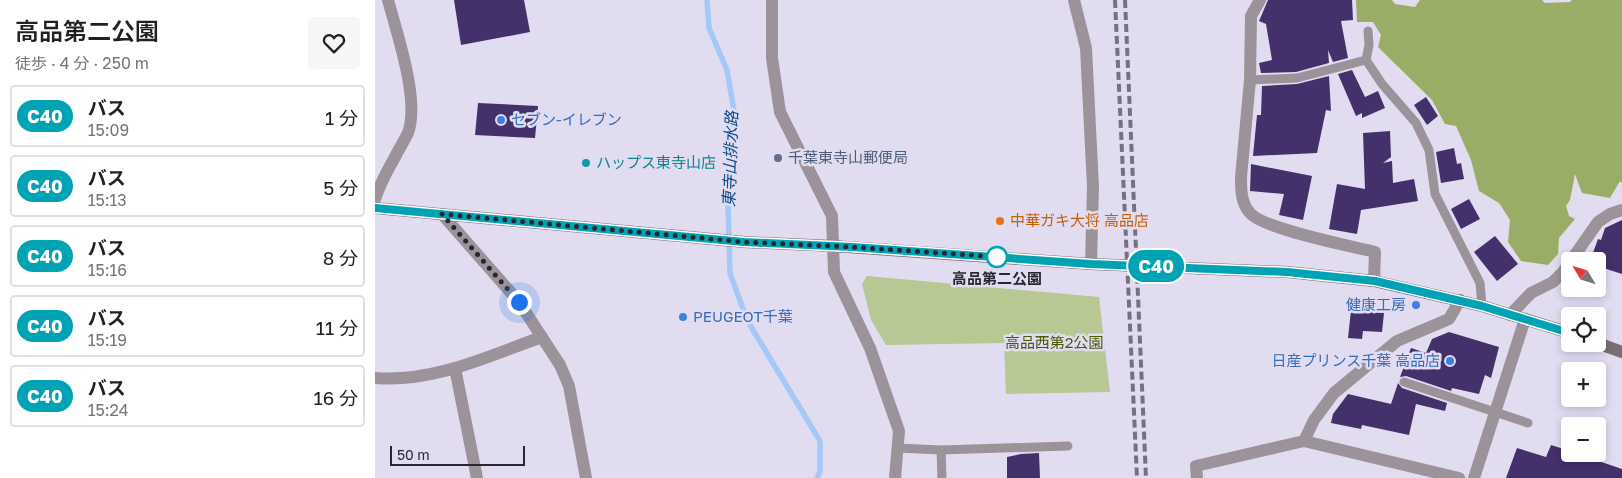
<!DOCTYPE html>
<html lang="ja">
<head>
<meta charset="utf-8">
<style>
	body { margin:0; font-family:"Golos Text","Noto Sans JP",sans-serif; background:#f6f6f6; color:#202124; height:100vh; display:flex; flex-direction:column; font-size:19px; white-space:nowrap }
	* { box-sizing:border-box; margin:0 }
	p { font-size:16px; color:#757577 }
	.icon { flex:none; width:28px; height:28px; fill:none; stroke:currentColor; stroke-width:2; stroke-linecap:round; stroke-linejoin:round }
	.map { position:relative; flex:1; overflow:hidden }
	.details { display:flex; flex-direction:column; background:#fff; width:375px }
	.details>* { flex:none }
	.badge { padding:0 10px; border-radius:16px; font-size:18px; line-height:32px }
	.needle { width:32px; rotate:308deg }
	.tools { position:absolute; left:1186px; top:252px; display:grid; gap:10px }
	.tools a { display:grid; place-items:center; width:45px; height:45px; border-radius:5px; background:#fff; box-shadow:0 2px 8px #0003; font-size:25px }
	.scale { position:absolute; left:15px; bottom:12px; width:135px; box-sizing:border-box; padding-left:5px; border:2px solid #28262e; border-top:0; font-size:14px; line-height:18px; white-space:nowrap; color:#28262e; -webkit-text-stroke:4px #e1dcf0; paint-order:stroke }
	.you { position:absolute; width:25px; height:25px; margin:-12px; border:4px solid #fff; border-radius:50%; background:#1a73e8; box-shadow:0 0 0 8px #1a73e833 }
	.map>.badge { position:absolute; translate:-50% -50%; box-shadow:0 0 0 2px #fff }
	.round { display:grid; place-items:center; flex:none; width:52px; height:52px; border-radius:5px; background:#f6f6f6 }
	.summary { display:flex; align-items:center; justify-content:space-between; height:85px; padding:0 15px }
	h1 { font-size:24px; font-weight:600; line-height:38px }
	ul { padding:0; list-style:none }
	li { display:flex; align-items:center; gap:15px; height:62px; margin:0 10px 8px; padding:0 5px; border:2px solid #e0e0e0; border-radius:5px }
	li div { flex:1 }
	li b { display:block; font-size:19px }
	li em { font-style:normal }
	li .badge { min-width:55px; font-weight:700; text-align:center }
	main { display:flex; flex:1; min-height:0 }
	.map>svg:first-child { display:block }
	.green { fill:#b7c892 }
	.forest { fill:#99ad67 }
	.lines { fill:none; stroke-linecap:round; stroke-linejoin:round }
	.stream { stroke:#a4c9f8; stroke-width:5.5 }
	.building { fill:#44306a }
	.lane { stroke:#9b9399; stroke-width:9 }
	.street { stroke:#9b9399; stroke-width:12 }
	.secondary { stroke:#7a6e76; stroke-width:12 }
	.rail { stroke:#75727f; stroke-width:4; stroke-dasharray:8 4; stroke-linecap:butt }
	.line-casing { stroke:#fff; stroke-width:11 }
	.line { stroke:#00a3b4; stroke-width:8 }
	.walk { stroke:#28262e; stroke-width:5; stroke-dasharray:0 9 }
	.shop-dot { fill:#3f7fe0; stroke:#e1dcf0; stroke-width:2 }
	.service-dot { fill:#5c6f8a; stroke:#e1dcf0; stroke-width:2 }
	.culture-dot { fill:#0f9aa8; stroke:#e1dcf0; stroke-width:2 }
	.food-dot { fill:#e8710a; stroke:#e1dcf0; stroke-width:2 }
	.stop-dot { fill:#fff; stroke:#00a3b4; stroke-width:2.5 }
	.labels { text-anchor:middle; stroke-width:5; stroke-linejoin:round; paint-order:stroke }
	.shop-label { font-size:15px; fill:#366cbe; stroke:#e1dcf0; text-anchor:start }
	.service-label { font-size:15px; fill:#4e5e75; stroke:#e1dcf0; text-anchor:start }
	.culture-label { font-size:15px; fill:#0d838f; stroke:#e1dcf0; text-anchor:start }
	.food-label { font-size:15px; fill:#c56008; stroke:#e1dcf0; text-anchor:start }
	.stop-label { font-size:15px; font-weight:bold; fill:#28262e; stroke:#e1dcf0 }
	.park-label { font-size:15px; fill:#485a08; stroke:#e1dcf0 }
	.water-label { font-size:16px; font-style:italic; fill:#09488c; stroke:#e1dcf0 }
</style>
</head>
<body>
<main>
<section class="details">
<div class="summary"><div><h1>高品第二公園</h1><p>徒歩 · 4 分 · 250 m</p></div><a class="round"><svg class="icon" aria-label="heart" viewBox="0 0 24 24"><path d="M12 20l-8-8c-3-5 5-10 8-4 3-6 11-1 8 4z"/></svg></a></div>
<ul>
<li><span class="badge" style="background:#00a3b4;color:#fff">C40</span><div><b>バス</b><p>15:09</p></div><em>1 分</em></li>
<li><span class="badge" style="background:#00a3b4;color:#fff">C40</span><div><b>バス</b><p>15:13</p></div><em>5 分</em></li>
<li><span class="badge" style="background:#00a3b4;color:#fff">C40</span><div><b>バス</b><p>15:16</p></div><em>8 分</em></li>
<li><span class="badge" style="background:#00a3b4;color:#fff">C40</span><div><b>バス</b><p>15:19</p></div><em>11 分</em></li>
<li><span class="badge" style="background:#00a3b4;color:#fff">C40</span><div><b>バス</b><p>15:24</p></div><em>16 分</em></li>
</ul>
</section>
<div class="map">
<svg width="1247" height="478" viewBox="0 0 1247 478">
	<rect width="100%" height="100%" fill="#e1dcf0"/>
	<!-- green -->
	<path class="green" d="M492,276l232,21 11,95 -104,2 -2,-51 -118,2 -15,-25 -9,-36z"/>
	<!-- forest -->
	<path class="forest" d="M981,0h36l3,4 20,3 5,-7h122l3,3 25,-1 2,-2h50v183l-2,-2 -10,17 -28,-5 -7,-19 -5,26 -4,6 3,10 6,3 -16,19 -1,16 -10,11 -27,-4 -13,-19 2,-22 -11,-17 -20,-12 -8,-31 -15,-34 -11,-2 -13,-24 -54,-53 3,-12 -8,-13h-16z"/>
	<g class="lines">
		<!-- stream -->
		<path class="stream" d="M332,0l2,28 18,42 7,41 -7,56 3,106 17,47 73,121v30l-3,7"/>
	</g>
	<!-- building -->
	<g class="building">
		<path d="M79,0h70l6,32 -69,13z"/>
		<path d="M893,0h84l1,20 -12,1 7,37 -15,4 -5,-12 1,13 -33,9 -35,1 -2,-10 13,-3 -6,-36 -7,-3z"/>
		<path d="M977,70l13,27 13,-6 7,17 -23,10v-5l-6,3 -18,-42z"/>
		<path d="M954,76l2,35 -5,-1 -9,43 -64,3 4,-41h4l1,-29 35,-2z"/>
		<path d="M1051,97l12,19 -11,9 -13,-20z"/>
		<path d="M103,103l60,3 -3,32 -60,-3z"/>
		<path d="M1015,131l1,26 -8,6 9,-2 1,22 21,-4 4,22 -57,9 -4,24 -28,-5 8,-45 28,5 -2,-56z"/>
		<path d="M1079,148l3,16 4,-1 3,16 -23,4 -5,-31z"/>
		<path d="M876,164l61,12 -9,44 -24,-5 5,-21 -34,-3z"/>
		<path d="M1094,199l11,20 -19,10 -10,-20z"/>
		<path d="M1247,220v54l-25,-8v-5h-7l8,-22 3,1 4,-12z"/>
		<path d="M1120,236l23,28 -21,17 -23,-29z"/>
		<path d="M976,310l33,3 -2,19 -19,-1 -1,8 -14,-1z"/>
		<path d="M1074,332l50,15 -8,31 -6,-3 -6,19 -27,-6 -1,3 -45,-15 -6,1 11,-29 15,5 6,-14z"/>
		<path d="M1023,383l4,5 45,15 -2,8 -29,-7 -7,31 -47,-10 -1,4 -30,-6 2,-9 15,-20 43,10z"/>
		<path d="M1176,445l19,6v3h8l44,15v9h-116l11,-30 29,9z"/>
		<path d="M664,453l1,25h-33v-21l14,-3z"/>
	</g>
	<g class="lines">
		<!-- lane -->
		<g class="lane">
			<path d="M993,31l1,14 -3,15 16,24 34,39 13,27 6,44 45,89 2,23"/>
			<path d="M875,80l47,-2 69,-18"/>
			<path d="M1029,382l124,41"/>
			<path d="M522,448l44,2 127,-4"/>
			<path d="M566,450l1,28"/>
		</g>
		<!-- street -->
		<g class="street">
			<path d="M397,0v58l8,54 52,104 2,56 36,76 29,83 -4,47"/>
			<path d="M699,0l12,48 7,139 -2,77"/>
			<path d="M885,0l-9,16 -1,64 -9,97c0,13 0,26 9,36 13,16 101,33 125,39l-1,29"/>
			<path d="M0,199c5,-15 12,-28 20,-42 4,-8 9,-16 13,-24 12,-33 -11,-99 -20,-133"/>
			<path d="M67,214l77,88 41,63 9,21 17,92"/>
			<path d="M1135,315l21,-22 22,-11 10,-10 35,-50 12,-8 12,-4"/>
			<path d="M80,368l22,110"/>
			<path d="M0,378c58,5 113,-22 167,-41"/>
			<path d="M929,441l10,-21 20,-27 63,-52 52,-22 11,-19"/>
			<path d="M822,478l-1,-12 108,-25 155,37"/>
			<path d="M1099,478l51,-159"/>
		</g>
		<!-- secondary -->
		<g class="secondary">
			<path d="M0,208l369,34 89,4 258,18 196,8 87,9 108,25 88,27"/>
			<path d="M1222,343l25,9"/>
		</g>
		<!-- rail -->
		<g class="rail">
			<path d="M740,0l22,478"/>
			<path d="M750,0l21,478"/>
		</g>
	</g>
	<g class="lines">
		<defs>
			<path id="line" d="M0,208l369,34 108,5 239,17 196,8 88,9 107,25 88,27"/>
		</defs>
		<!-- line casing -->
		<use href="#line" class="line-casing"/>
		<!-- line -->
		<use href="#line" class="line"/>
		<!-- walk -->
		<path class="walk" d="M144,302l-77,-88 302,28 108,5 147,10h-2"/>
	</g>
	<!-- markers -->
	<g class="shop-dot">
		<circle cx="126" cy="120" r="5"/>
		<circle cx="1041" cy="305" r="5"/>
		<circle cx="308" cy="317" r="5"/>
		<circle cx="1075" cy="361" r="5"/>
	</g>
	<circle class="service-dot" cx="403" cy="158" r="5"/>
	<circle class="culture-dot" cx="211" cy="163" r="5"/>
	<circle class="food-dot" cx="625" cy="221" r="5"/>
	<circle class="stop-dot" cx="622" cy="257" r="10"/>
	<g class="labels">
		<!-- shop labels -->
		<g class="shop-label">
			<text x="136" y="125">セブン-イレブン</text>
			<text x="1031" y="310" text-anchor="end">健康工房</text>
			<text x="318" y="322">PEUGEOT千葉</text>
			<text x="1065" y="366" text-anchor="end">日産プリンス千葉 高品店</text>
		</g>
		<!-- service labels -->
		<g class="service-label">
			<text x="413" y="163">千葉東寺山郵便局</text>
		</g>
		<!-- culture labels -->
		<g class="culture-label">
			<text x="221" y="168">ハップス東寺山店</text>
		</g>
		<!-- food labels -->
		<g class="food-label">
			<text x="635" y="226">中華ガキ大将 高品店</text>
		</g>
		<!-- stop labels -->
		<g class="stop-label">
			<text x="622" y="284">高品第二公園</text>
		</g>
		<!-- park labels -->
		<g class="park-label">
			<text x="679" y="348">高品西第2公園</text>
		</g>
		<!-- water labels -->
		<g class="water-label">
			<text transform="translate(355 159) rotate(-88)" y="6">東寺山排水路</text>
		</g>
	</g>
</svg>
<div class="tools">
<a><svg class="needle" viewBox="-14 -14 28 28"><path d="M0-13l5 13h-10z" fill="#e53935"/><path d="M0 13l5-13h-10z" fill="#757577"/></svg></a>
<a><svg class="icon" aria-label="locate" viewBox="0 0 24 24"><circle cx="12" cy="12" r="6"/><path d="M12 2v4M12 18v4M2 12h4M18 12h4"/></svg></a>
<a>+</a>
<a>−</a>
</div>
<div class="scale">50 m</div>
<div class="you" style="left:144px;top:302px"></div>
<b class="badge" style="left:781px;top:266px;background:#00a3b4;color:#fff">C40</b>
</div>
</main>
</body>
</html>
